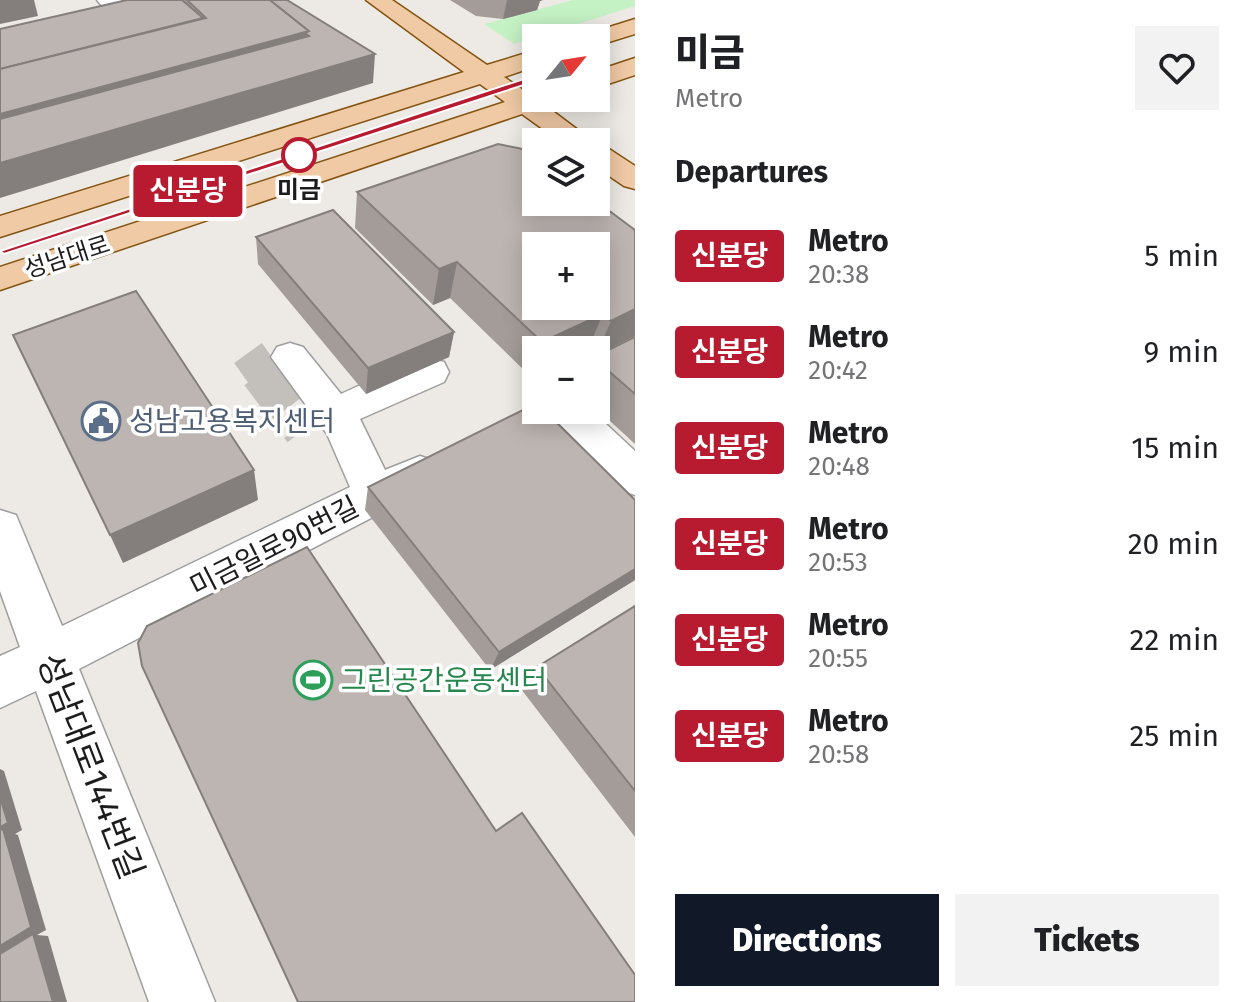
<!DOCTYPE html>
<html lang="en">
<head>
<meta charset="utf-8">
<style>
	body { margin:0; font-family:"Fira Sans","Noto Sans KR",sans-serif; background:#f2f2f2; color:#202124; height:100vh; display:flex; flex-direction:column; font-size:30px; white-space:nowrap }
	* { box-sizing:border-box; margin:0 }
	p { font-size:26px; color:#757577 }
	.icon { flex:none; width:44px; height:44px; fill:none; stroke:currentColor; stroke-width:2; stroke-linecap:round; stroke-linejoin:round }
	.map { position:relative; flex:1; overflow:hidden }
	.drawer { display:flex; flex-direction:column; background:#fff; width:624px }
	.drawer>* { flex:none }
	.badge { padding:0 16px; border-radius:6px; font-size:28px; line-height:52px }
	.needle { width:52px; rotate:60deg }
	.tools { position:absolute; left:522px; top:24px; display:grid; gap:16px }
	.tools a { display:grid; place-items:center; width:88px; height:88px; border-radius:0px; background:#fff; box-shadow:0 4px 20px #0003; font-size:40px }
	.map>.badge { position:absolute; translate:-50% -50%; box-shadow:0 0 0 4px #fff }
	h2 { padding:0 40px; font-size:30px; line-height:72px }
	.round { display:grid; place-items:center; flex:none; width:84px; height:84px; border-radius:0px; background:#f2f2f2 }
	.head { display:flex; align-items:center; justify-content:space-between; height:136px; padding:0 40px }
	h1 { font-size:38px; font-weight:800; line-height:60px }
	.action { display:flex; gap:16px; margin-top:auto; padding:16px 40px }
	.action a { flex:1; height:92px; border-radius:0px; background:#111827; color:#fff; font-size:32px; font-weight:800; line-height:92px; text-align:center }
	.action a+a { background:#f2f2f2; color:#202124 }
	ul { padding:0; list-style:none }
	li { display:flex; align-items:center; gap:24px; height:96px; padding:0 40px }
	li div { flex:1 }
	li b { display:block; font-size:30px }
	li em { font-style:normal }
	li .badge { min-width:88px; font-weight:700; text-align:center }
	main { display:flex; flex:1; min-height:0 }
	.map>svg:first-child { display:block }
	.park { fill:#c5f2c5 }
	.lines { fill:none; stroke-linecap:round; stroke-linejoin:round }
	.minor-tunnel-far1 { stroke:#c3c0bc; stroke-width:34; stroke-dasharray:34 17; stroke-linecap:butt }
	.minor-tunnel { stroke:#c3c0bc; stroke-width:44; stroke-dasharray:44 22; stroke-linecap:butt }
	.minor-casing { stroke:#9e9e9e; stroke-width:3 }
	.major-casing { stroke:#845411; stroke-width:3 }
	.minor { fill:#fff; fill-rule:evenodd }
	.major { fill:#f0c9a5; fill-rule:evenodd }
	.wall { fill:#a39c98 }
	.shaded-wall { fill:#847f7c }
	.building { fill:#bdb5b1; stroke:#847f7c; stroke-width:2; fill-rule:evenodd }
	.line { fill:#b81b30; stroke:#fff; stroke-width:2 }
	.stop-dot { fill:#fff; stroke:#b81b30; stroke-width:4 }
	.labels { text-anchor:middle; stroke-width:7; stroke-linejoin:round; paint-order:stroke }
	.far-stop-label { font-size:24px; font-weight:bold; fill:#1d1d1d; stroke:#fff }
	.far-street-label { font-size:24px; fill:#1d1d1d; stroke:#fff }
	.service-label { font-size:28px; fill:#4e5e75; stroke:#fff; text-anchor:start }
	.street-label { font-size:28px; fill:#1d1d1d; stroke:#fff }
	.leisure-label { font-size:28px; fill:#27864d; stroke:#fff; text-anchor:start }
	.near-street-label { font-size:34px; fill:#1d1d1d; stroke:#fff }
</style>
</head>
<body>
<main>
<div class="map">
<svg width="635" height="1002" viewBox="0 0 635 1002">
	<rect width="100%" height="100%" fill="#ede9e4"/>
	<!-- park -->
	<path class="park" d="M573,0h62v6l-121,38 -30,-20z"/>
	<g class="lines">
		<!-- minor-tunnel-far1 -->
		<path class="minor-tunnel-far1" d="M248,353l15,21"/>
		<!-- minor-tunnel -->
		<path class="minor-tunnel" d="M262,372l43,57"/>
		<defs>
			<g id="minor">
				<path d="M97,0h24l19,21 -4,5 -136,34v-16l112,-26z"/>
				<path d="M290,343l13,4 38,47c29,-12 72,-41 103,-32l5,10 -5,10 -84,37 25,51 35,-14 15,5 6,12 -6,12 -356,184 136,333h-66l-113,-311 -36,17v-52l20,-9 -20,-56v-81l16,5 46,111 288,-139 -23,-53 -56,-77 6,-10z"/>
				<path d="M545,410h46l44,41v44l-15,-5 -69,-69z"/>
			</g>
			<g id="major">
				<path d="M366,0h26l95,65 49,-15v16l-32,11 25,17 7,-2v6h20l-10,8 48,36h-33l-39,-28 -522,176v-23l505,-165 -25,-18 -480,153v-21l464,-144z"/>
				<path d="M635,19v15l-39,12v-8h-12l3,-4z"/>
				<path d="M635,58v17l-39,13v-17z"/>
				<path d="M596,144l10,3 29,19v23l-11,-3 -28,-19z"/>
			</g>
		</defs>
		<!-- minor casing -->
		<use href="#minor" class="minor-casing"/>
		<!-- major casing -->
		<use href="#major" class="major-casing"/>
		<!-- minor -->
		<use href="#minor" class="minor"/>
		<!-- major -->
		<use href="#major" class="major"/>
	</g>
	<!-- wall -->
	<g class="wall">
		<path d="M127,0h160l86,83z"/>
		<path d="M450,0h93l-3,1 -3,9 -34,9 -27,-3z"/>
		<path d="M498,144l137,192 -39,19v-5l-8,-1 -52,1v23l-6,3 -80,-78 -17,7 -78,-77 2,-36z"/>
		<path d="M256,237l198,95 -5,25 -83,37 -108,-130z"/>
		<path d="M635,337v107l-39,-36v-52z"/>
		<path d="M368,487l267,13v80l-145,90 -125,-160z"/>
		<path d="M635,606v231l-114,-148 16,-22z"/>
	</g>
	<!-- shaded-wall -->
	<g class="shaded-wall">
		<path d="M0,0h34l4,16 -38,8z"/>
		<path d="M507,0h36l-3,1 -3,9 -34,9z"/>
		<path d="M309,31l1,34 -310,88v-39z"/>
		<path d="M375,54l-2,29 -373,115v-35z"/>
		<path d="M457,262l-7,36 -17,7 6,-36z"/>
		<path d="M635,309v27l-39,19 15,-34z"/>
		<path d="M603,314l-15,35 -49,1 3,-8z"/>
		<path d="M454,332l-5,25 -83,37 2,-26z"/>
		<path d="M536,359v14l-6,3z"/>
		<path d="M254,470l4,30 -135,63 -13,-28z"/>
		<path d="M635,569v11l-145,90 9,-18z"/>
		<path d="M0,769l4,2 18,59 -7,4 3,1 28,95 -9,5 11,1 19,66h-14l-53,-45z"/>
	</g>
	<!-- building -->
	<g class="building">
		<path d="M127,0h55l21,18 -203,51v-40z"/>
		<path d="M187,0h83l39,31 -309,83v-45l206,-51z"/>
		<path d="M270,0h17l88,54 -375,109v-44l309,-83 -4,-3 4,-2z"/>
		<path d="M498,144l29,6 9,6v46h60v-1l39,29v79l-24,12 -8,-7 -61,28 -85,-80 -18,7 -82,-77zM536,246h60v60h-60z"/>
		<path d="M333,210l121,122 -86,36 -112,-131z"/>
		<path d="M136,291l118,179 -144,65 -97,-200z"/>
		<path d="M635,337v57l-39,-34v-4z"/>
		<path d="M527,408l17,2 91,90v69l-136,83 -131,-165z"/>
		<path d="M307,547l189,284 26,-18 113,162v27h-337l-156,-336 -4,-23 9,-17z"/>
		<path d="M635,606v185l-98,-124z"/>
		<path d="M0,797l8,26 -8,4z"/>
		<path d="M3,829l28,98 -31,19v-116z"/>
		<path d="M33,934l20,68h-53v-48z"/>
	</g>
	<!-- line -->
	<path class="line" d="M536,75l3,5 -535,174 -4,-3z"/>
	<!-- icons -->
	<defs>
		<symbol id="civic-ring" viewBox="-11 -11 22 22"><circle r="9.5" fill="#fff" stroke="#5c6f8a" stroke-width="1.5"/><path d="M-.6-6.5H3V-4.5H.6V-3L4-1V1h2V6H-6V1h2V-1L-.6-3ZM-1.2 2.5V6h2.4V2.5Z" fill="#5c6f8a"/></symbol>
		<symbol id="stadium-ring" viewBox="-11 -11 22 22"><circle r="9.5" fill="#fff" stroke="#2e9e5b" stroke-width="1.5"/><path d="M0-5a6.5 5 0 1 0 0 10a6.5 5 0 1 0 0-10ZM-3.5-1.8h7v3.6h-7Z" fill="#2e9e5b"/></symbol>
	</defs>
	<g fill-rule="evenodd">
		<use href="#civic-ring" x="79" y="399" width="44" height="44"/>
		<use href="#stadium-ring" x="291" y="658" width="44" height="44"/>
	</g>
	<!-- markers -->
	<circle class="stop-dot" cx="299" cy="155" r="16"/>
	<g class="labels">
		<!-- far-stop labels -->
		<g class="far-stop-label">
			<text x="299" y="198">미금</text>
		</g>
		<!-- far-street labels -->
		<g class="far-street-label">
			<text transform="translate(67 257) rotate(-18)" y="8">성남대로</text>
		</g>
		<!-- service labels -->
		<g class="service-label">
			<text x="129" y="431">성남고용복지센터</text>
		</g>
		<!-- street labels -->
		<g class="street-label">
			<text transform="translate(274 546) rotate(-27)" y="10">미금일로90번길</text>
		</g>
		<!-- leisure labels -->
		<g class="leisure-label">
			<text x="341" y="690">그린공간운동센터</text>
		</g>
		<!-- near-street labels -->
		<g class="near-street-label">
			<text transform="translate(91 766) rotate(69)" y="12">성남대로144번길</text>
		</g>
	</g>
</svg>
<div class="tools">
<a><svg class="needle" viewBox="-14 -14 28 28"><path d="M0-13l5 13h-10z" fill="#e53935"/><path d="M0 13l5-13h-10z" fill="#757577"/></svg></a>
<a><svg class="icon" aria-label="layers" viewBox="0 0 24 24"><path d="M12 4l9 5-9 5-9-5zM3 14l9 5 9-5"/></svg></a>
<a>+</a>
<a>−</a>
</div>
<b class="badge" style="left:188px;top:191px;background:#b81b30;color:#fff">신분당</b>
</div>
<section class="drawer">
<div class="head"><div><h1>미금</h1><p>Metro</p></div><a class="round"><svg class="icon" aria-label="heart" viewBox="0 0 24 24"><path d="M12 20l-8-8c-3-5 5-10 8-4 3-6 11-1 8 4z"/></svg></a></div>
<h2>Departures</h2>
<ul>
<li><span class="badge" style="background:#b81b30;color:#fff">신분당</span><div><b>Metro</b><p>20:38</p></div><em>5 min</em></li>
<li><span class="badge" style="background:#b81b30;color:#fff">신분당</span><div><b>Metro</b><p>20:42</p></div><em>9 min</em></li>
<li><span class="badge" style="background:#b81b30;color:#fff">신분당</span><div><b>Metro</b><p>20:48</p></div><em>15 min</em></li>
<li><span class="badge" style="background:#b81b30;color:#fff">신분당</span><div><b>Metro</b><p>20:53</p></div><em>20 min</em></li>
<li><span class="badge" style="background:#b81b30;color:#fff">신분당</span><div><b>Metro</b><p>20:55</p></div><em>22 min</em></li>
<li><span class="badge" style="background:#b81b30;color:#fff">신분당</span><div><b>Metro</b><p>20:58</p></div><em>25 min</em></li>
</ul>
<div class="action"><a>Directions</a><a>Tickets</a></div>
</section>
</main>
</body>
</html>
